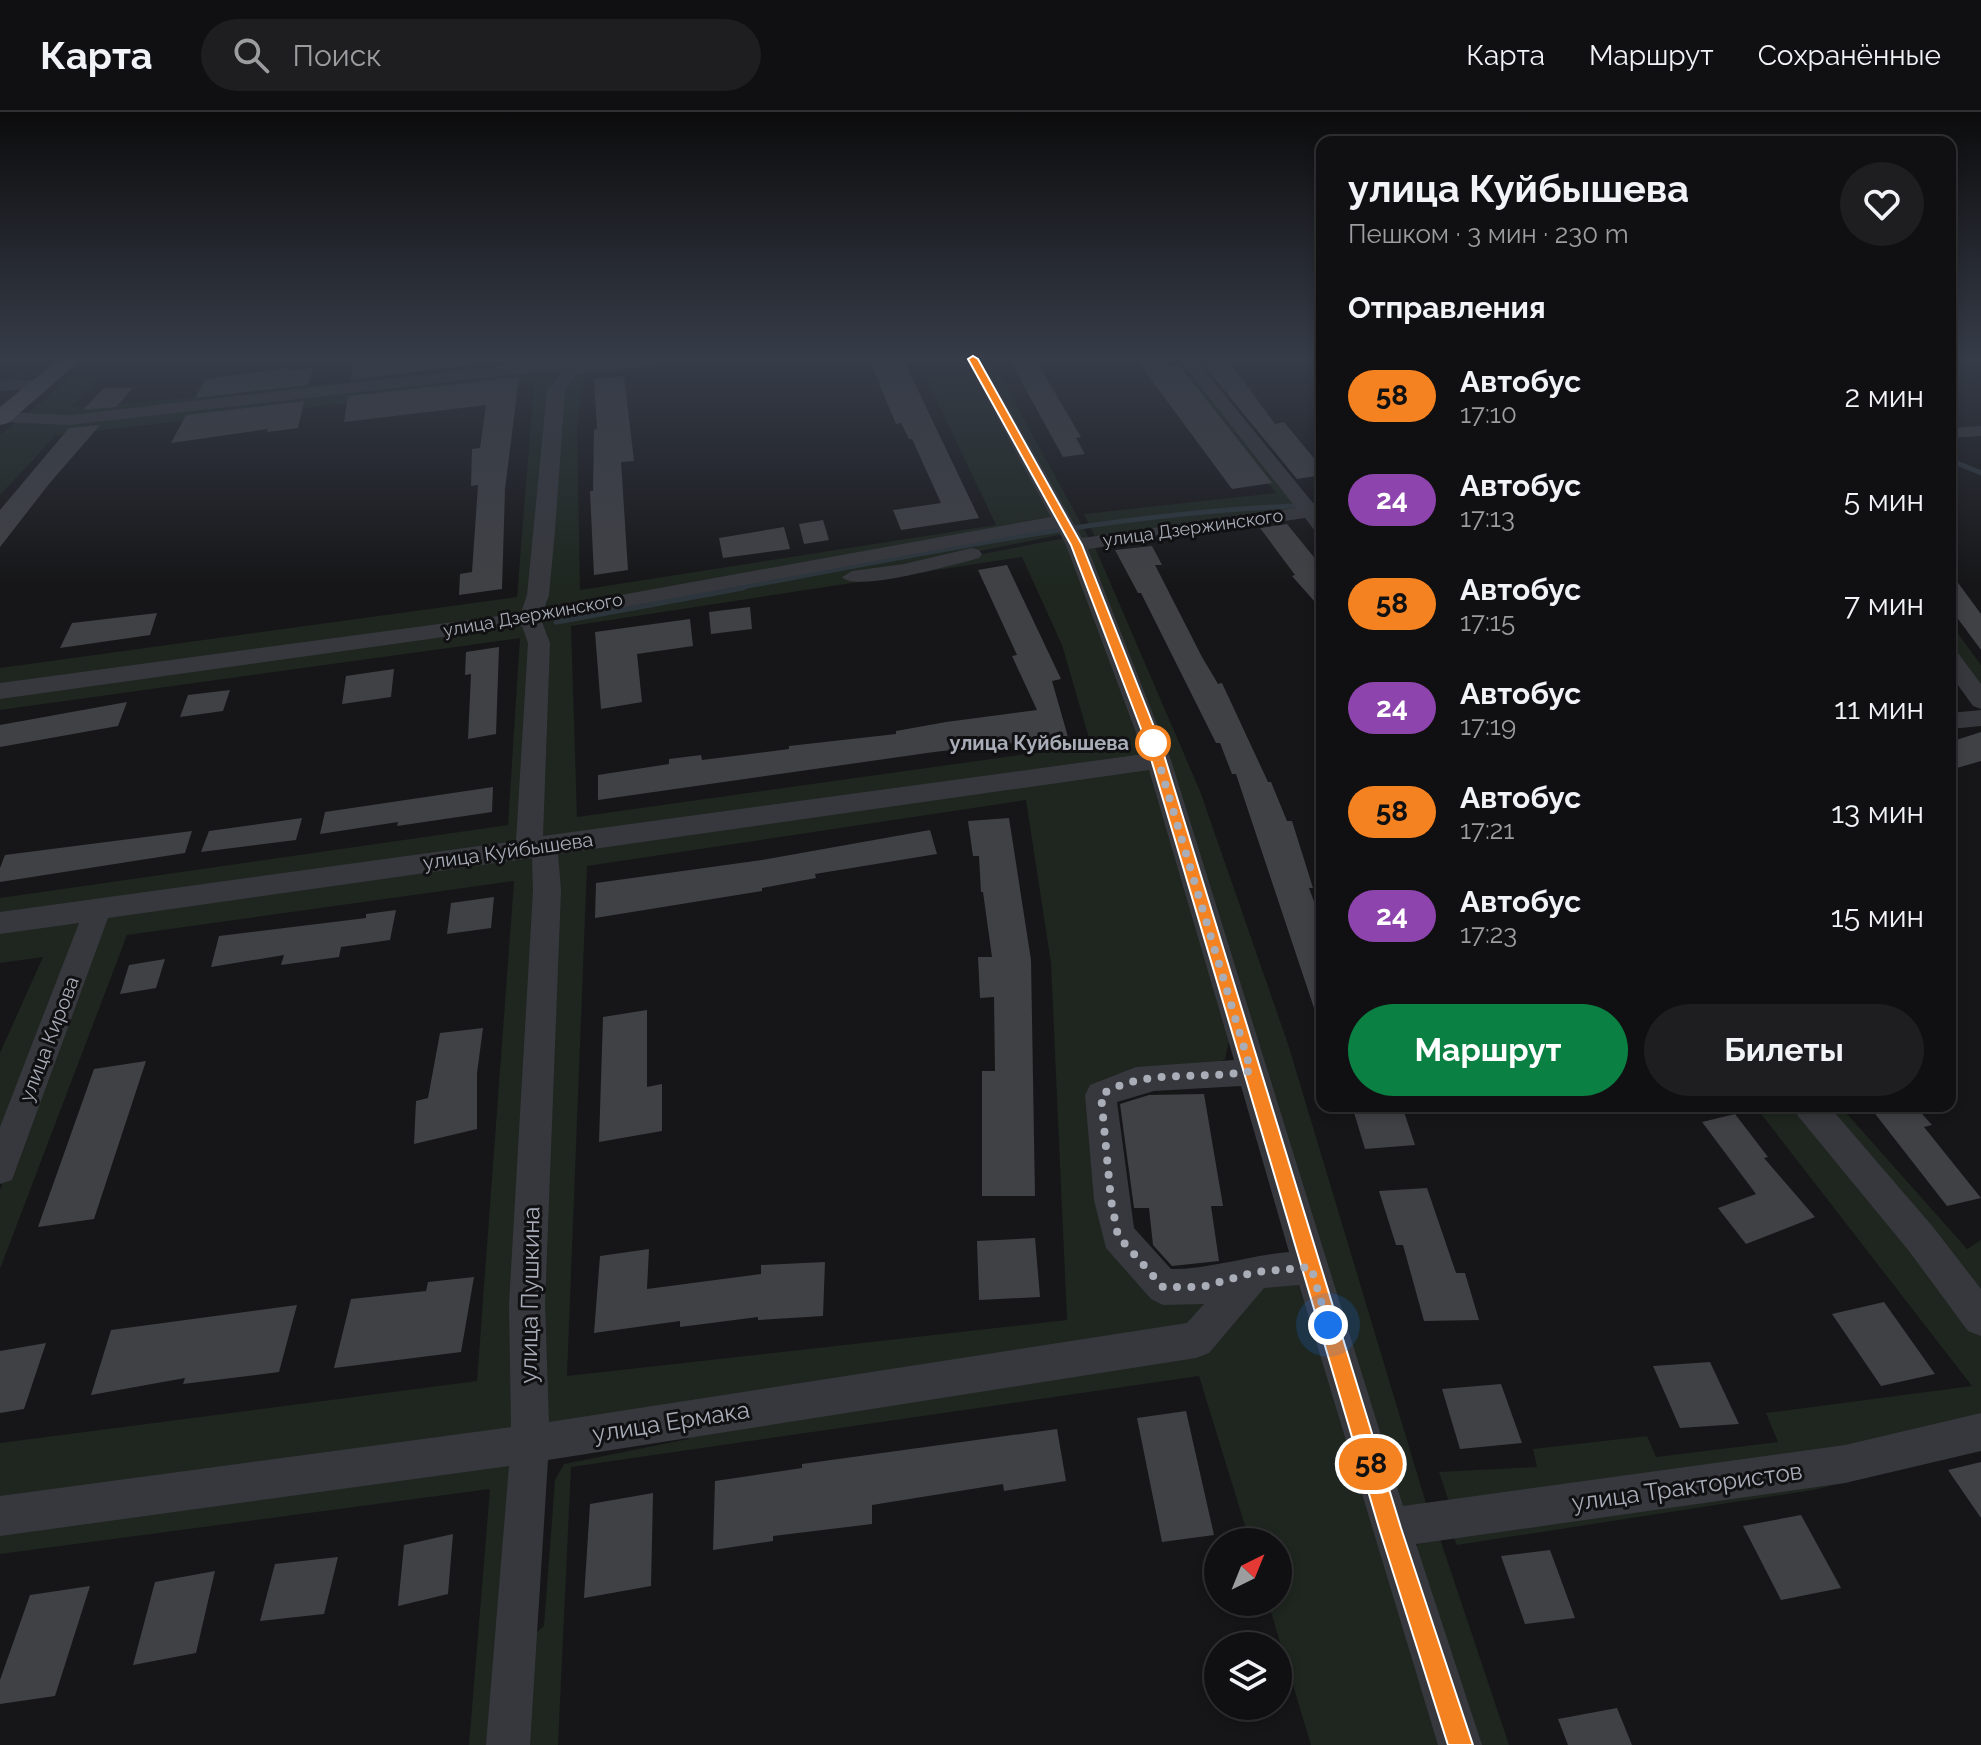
<!DOCTYPE html>
<html lang="ru">
<head>
<meta charset="utf-8">
<style>
	body { margin:0; font-family:Raleway,sans-serif; background:#1e1e20; color:#f1f3f6; height:100vh; display:flex; flex-direction:column; font-size:30px; white-space:nowrap }
	* { box-sizing:border-box; margin:0 }
	p { font-size:26px; color:#9c9d9f }
	.icon { flex:none; width:44px; height:44px; fill:none; stroke:currentColor; stroke-width:2; stroke-linecap:round; stroke-linejoin:round }
	.map { position:relative; flex:1; overflow:hidden }
	.panel { position:absolute; left:1316px; top:24px; width:640px; height:976px; display:flex; flex-direction:column; background:#101012; border-radius:16px; box-shadow:0 4px 12px #0003,0 0 0 2px #303032 }
	.panel>* { flex:none }
	.badge { padding:0 16px; border-radius:26px; font-size:28px; line-height:52px }
	.needle { width:52px; rotate:43deg }
	.controls { position:absolute; left:1204px; top:1416px; display:grid; gap:16px }
	.controls a { display:grid; place-items:center; width:88px; height:88px; border-radius:50%; background:#101012; box-shadow:0 4px 12px #0003,0 0 0 2px #303032; font-size:40px }
	.you { position:absolute; width:40px; height:40px; margin:-20px; border:6px solid #fff; border-radius:50%; background:#1a73e8; box-shadow:0 0 0 12px #1a73e833 }
	.map>.badge { position:absolute; translate:-50% -50%; box-shadow:0 0 0 4px #fff }
	h2 { padding:0 32px; font-size:30px; line-height:72px }
	.round { display:grid; place-items:center; flex:none; width:84px; height:84px; border-radius:42px; background:#1e1e20 }
	.head { display:flex; align-items:center; justify-content:space-between; height:136px; padding:0 32px }
	h1 { font-size:38px; font-weight:700; line-height:60px }
	.action { display:flex; gap:16px; margin-top:auto; padding:16px 32px }
	.action a { flex:1; height:92px; border-radius:48px; background:#0b8043; color:#fff; font-size:32px; font-weight:700; line-height:92px; text-align:center }
	.action a+a { background:#1e1e20; color:#f1f3f6 }
	ul { padding:0; list-style:none }
	li { display:flex; align-items:center; gap:24px; height:104px; padding:0 32px }
	li div { flex:1 }
	li b { display:block; font-size:30px }
	li em { font-style:normal }
	li .badge { min-width:88px; font-weight:700; text-align:center }
	header { display:flex; align-items:center; gap:48px; box-sizing:border-box; height:112px; padding:0 40px; background:#101012; border-bottom:2px solid #303032 }
	header strong { font-size:38px }
	nav { display:flex; gap:44px; margin-inline-start:auto; font-size:28px }
	.search { width:560px; height:72px; background:#1e1e20; display:flex; align-items:center; gap:20px; box-sizing:border-box; padding:0 28px; border-radius:44px; color:#9c9d9f; font-size:30px }
	.map>svg:first-child { display:block }
	.green { fill:#1e261f; fill-rule:evenodd }
	.lines { fill:none; stroke-linecap:round; stroke-linejoin:round }
	.stream-far1 { stroke:#2c353c; stroke-width:5 }
	.stream { stroke:#2c353c; stroke-width:7 }
	.building { fill:#404145 }
	.minor { fill:#37383d; fill-rule:evenodd }
	.major { fill:#53555c; fill-rule:evenodd }
	.line { fill:#f58220; stroke:#fff; stroke-width:2 }
	.walk { stroke:#a8adb8; stroke-width:8; stroke-dasharray:0 14.4 }
	.stop-dot { fill:#fff; stroke:#f58220; stroke-width:4 }
	.labels { text-anchor:middle; stroke-width:6; stroke-linejoin:round; paint-order:stroke }
	.far-street-label { font-size:18px; fill:#a8adb8; stroke:#111113 }
	.stop-label { font-size:20px; font-weight:bold; fill:#a8adb8; stroke:#111113; text-anchor:end }
	.street-label { font-size:20px; fill:#a8adb8; stroke:#111113 }
	.near-street-label { font-size:24px; fill:#a8adb8; stroke:#111113 }
</style>
</head>
<body>
<header>
<strong>Карта</strong>
<div class="search"><svg class="icon" aria-label="search" viewBox="0 0 24 24"><circle cx="10" cy="10" r="6"/><path d="M15 15l6 6"/></svg>Поиск</div>
<nav><a>Карта</a><a>Маршрут</a><a>Сохранённые</a></nav>
</header>
<div class="map">
<svg width="1981" height="1633" viewBox="0 0 1981 1633">
	<rect width="100%" height="100%" fill="#161618"/>
	<!-- green -->
	<g class="green">
		<path d="M34,247h30l-18,15 -46,10v-6h10z"/>
		<path d="M93,247h24l-45,48 176,-14 284,-34h8l1,6 -469,53 -45,-4z"/>
		<path d="M688,247h64l-170,19 -5,51 3,161 416,-65 -79,-166h49l88,159 -511,94 17,-221 19,-20z"/>
		<path d="M981,247h10l99,181 -9,-1z"/>
		<path d="M1173,247h12l118,150 -207,30 -12,-25 192,-21z"/>
		<path d="M543,257l18,2 -35,242 -526,75v-20l517,-71 17,-214 -478,52 -56,60v-60l19,-15 50,1z"/>
		<path d="M1059,414l4,7 -4,2 -84,17 2,3 89,-17 78,215 -8,4 -595,82 -4,-218zM1022,445l40,88 29,100 -514,72 -6,-191z"/>
		<path d="M1094,433l106,246 88,253 140,466 -29,-4 -313,-959z"/>
		<path d="M522,511l13,21 -17,198 -518,74v-18l508,-73 12,-187 -520,72v-16z"/>
		<path d="M1950,511l31,42v26l-31,-44z"/>
		<path d="M1150,656l79,273 -4,18 -18,10 -106,15 -4,117 59,73 78,11 -43,47 -643,99 -13,-137 18,-443zM1026,688l25,163 16,357 -500,56 20,-510z"/>
		<path d="M538,742l-18,573 -520,80v-64l477,-62 37,-500 -387,54 -127,334v-79l104,-275z"/>
		<path d="M86,806l-86,227v-92l43,-96 -43,6v-33z"/>
		<path d="M1755,994h44l182,226v87l-148,37 -382,52 -12,-36 98,-5 -4,-18 114,-13 9,21 122,-15 -12,-29 206,-27z"/>
		<path d="M1822,994h18l127,143 14,-9v59z"/>
		<path d="M1297,1168l147,465h-133l-43,-143h10v-60h-28l-51,-166 -628,91 -13,278h-39l8,-104 17,-15 11,-146 9,-16 124,-25 7,-11 501,-78 69,-68z"/>
		<path d="M1981,1338l-168,40 -356,55 -6,-14z"/>
		<path d="M511,1341l-13,292h-29l21,-256 -490,65v-30z"/>
		<path d="M1439,1424l70,209h-32l-66,-198z"/>
	</g>
	<g class="lines">
		<!-- stream-far1 -->
		<g class="stream-far1">
			<path d="M1950,348l31,13"/>
			<path d="M732,477c195,-36 391,-79 590,-84"/>
		</g>
		<!-- stream -->
		<path class="stream" d="M557,509l186,-34"/>
	</g>
	<!-- building -->
	<g class="building">
		<path d="M393,247h127l-170,21 3,-16z"/>
		<path d="M869,247h34l76,159 -78,12 -8,-20 48,-7 -29,-64h-3l-8,-16 -5,1z"/>
		<path d="M1009,247h26l46,78 -5,1 9,16 -22,3z"/>
		<path d="M1136,247h26l6,8 12,-1 92,117 -40,6z"/>
		<path d="M1229,249l46,63 9,-2 38,46v7l-25,4 -94,-115z"/>
		<path d="M288,256l-1,3 26,-3 -5,17 -113,13 11,-19z"/>
		<path d="M624,264l10,85 -13,1 7,108 -34,5 -4,-84h3l1,-61 3,-1 -3,-50z"/>
		<path d="M519,265l-14,112 -3,100 -43,6 1,-21 12,-2 6,-87 -7,1 1,-37 8,-1 6,-43 -142,17 4,-26z"/>
		<path d="M104,276h29l-17,19 -33,3z"/>
		<path d="M304,289l-6,27 -31,4 1,-3 -97,14 15,-28z"/>
		<path d="M100,313l-51,59 -49,63v-37l69,-82z"/>
		<path d="M823,408l6,20 -25,4 -5,-20z"/>
		<path d="M1287,412l35,43v43l-30,-34 3,-1 -35,-47z"/>
		<path d="M784,415l6,22 -67,9 -4,-20z"/>
		<path d="M1152,434l10,19h-7l47,92 16,27 4,-1 46,99h3l16,39h5l21,67h-4l13,35v96l-4,1 -82,-246h-4l-12,-31h-4l-75,-150h-3l-23,-43z"/>
		<path d="M1007,453l54,114 -9,2 16,56 -134,15 -336,48v-25l71,-11v-5l32,-4 1,5 87,-11v-3l107,-12v-3l50,-9 91,-12 -25,-54 5,-1 -39,-85z"/>
		<path d="M1950,460l31,42v36l-31,-42z"/>
		<path d="M750,495l2,22 -41,5 -2,-22z"/>
		<path d="M157,501l-7,22 -90,13 12,-25z"/>
		<path d="M690,507l3,27 -56,8 5,48 -41,7 -6,-77z"/>
		<path d="M499,535l-3,87 -28,5 3,-65 -6,1 1,-23z"/>
		<path d="M394,557l-3,28 -49,7 4,-28z"/>
		<path d="M230,578l-7,21 -43,6 8,-22z"/>
		<path d="M127,590l-9,24 -118,21v-22z"/>
		<path d="M1981,620v29l-31,9v-28z"/>
		<path d="M493,675l-1,25 -95,14 1,-4 -78,12 5,-22z"/>
		<path d="M302,706l-6,22 -95,12 8,-21z"/>
		<path d="M1009,706l22,142 4,236h-53v-125h13l-1,-74 -14,1 -2,-41h14l-9,-65h-2l-2,-36h-6l-5,-35z"/>
		<path d="M930,718l7,24 -122,20 1,4 -54,10v3l-167,27 1,-35 166,-23z"/>
		<path d="M192,719l-7,22 -185,29v-14l5,-13z"/>
		<path d="M494,785l-3,31 -44,6 4,-31z"/>
		<path d="M396,798l-6,30 -49,7 -2,10 -58,8 3,-10 -73,12 8,-31 147,-18v-4z"/>
		<path d="M165,847l-9,29 -36,6 9,-29z"/>
		<path d="M647,898v77l15,-3v47l-63,11 4,-125z"/>
		<path d="M483,916l-6,45v56l-63,15 2,-43 12,-3 12,-65z"/>
		<path d="M146,949l-52,158 -56,8 56,-158z"/>
		<path d="M1204,982l19,112h-12l8,55 -47,5 -19,-21 -4,-37h-15l-14,-104 29,-9z"/>
		<path d="M1352,994h50l13,39 -50,4z"/>
		<path d="M1869,994h46l17,19 -8,2 57,71 -34,8z"/>
		<path d="M1735,1002l33,43 -4,1 51,59 -69,27 -28,-36 38,-14 -54,-72z"/>
		<path d="M1427,1076l29,85h9l14,47 -55,1 -21,-76h-7l-17,-54z"/>
		<path d="M1035,1126l5,59 -61,3 -2,-59z"/>
		<path d="M649,1137l-2,40 114,-15v-9l64,-3 -2,54 -65,4v-3l-78,10v-6l-86,12 6,-77z"/>
		<path d="M474,1165l-13,75 -127,16 17,-69 75,-8 2,-9z"/>
		<path d="M1884,1190l51,72 -54,12 -49,-72z"/>
		<path d="M297,1193l-18,67 -96,12 2,-6 -94,17 20,-65z"/>
		<path d="M46,1231l-22,66 -24,4v-62z"/>
		<path d="M1710,1250l29,62 -59,4 -27,-62z"/>
		<path d="M1501,1272l21,59 -62,6 -18,-60z"/>
		<path d="M1186,1299l28,124 -52,7 -25,-124z"/>
		<path d="M1057,1317l9,52 -62,10 -1,-7 -131,21v19l-99,12v5l-60,9 2,-69 87,-13v-4z"/>
		<path d="M1981,1350v56l-33,-48z"/>
		<path d="M653,1381l-2,93 -67,12 6,-94z"/>
		<path d="M1801,1403l40,73 -60,12 -38,-74z"/>
		<path d="M453,1422l-5,60 -50,12 6,-61z"/>
		<path d="M1550,1438l25,68 -50,6 -24,-68z"/>
		<path d="M338,1445l-14,57 -64,7 15,-57z"/>
		<path d="M215,1459l-19,82 -63,12 22,-83z"/>
		<path d="M90,1474l-35,110 -55,8v-24l30,-85z"/>
		<path d="M1617,1596l15,37h-64l-10,-26z"/>
	</g>
	<g class="lines">
		<!-- minor -->
		<g class="minor">
			<path d="M631,247h49l-8,5 -95,10 -12,17 -10,139 -6,65 -5,14 507,-92 -86,-158h16l101,179 214,-30 -117,-149h16l127,155v19l-7,-2 -10,-13 -217,31 83,211 232,746 442,-61 136,-32v38l-136,32 -429,61 66,201h-44l-139,-460 -35,3 -55,65 -13,5 -648,102 -18,285h-44l23,-279 -509,70v-40l511,-69 -2,-123 24,-414 -1,-32 -424,60 -92,251 -4,11 -12,4v-57l79,-204 -79,11v-22l516,-71 12,-198 -6,-17 -522,73v-16l521,-70 6,-18 20,-204 14,-18 -16,-2 -475,54 -68,-3 -2,-10 70,3 475,-54 27,4zM1057,416l9,17 78,209 -601,82 7,-193 -8,-21zM1149,658l85,290 -98,7 -46,18 -5,10 9,105 12,48 45,51 12,6 41,-1 -17,19 -638,99 -4,-118 16,-414 -3,-36zM1241,974l48,166c-40,3 -77,17 -118,17l-37,-41 -17,-126 37,-11z"/>
			<path d="M42,267l8,5 -2,4 -48,3v-10z"/>
			<path d="M1981,314v10l-31,2v-10z"/>
			<path d="M972,436l7,2 3,4 -3,4c-23,6 -123,35 -137,19l10,-6 52,-7z"/>
			<path d="M1950,539l8,2 23,31v25l-8,-3 -23,-32z"/>
			<path d="M1981,598v16l-31,3v-16z"/>
			<path d="M1793,994h36l104,121 48,62v47l-13,-5 -59,-80 -111,-135z"/>
		</g>
		<!-- major -->
		<path class="major" d="M59,247h23l-74,64 -8,2v-18z"/>
	</g>
	<!-- sky -->
	<linearGradient id="sky" x2="0" y2="1"><stop stop-color="#0c0c0d"/><stop offset="0.52" stop-color="#363c48"/><stop offset="1" stop-color="#363c48" stop-opacity="0"/></linearGradient>
	<rect width="1981" height="475" fill="url(#sky)"/>
	<!-- line -->
	<path class="line" d="M973,244l5,3 104,186 78,197 241,786 72,217h-25l-69,-217 -233,-786 -75,-197 -103,-186z"/>
	<g class="lines">
		<!-- walk -->
		<path class="walk" d="M1153,631l98,328c-49,10 -107,-4 -150,24l10,105 7,36 45,51h39l53,-15 56,-5 17,58"/>
	</g>
	<!-- markers -->
	<circle class="stop-dot" cx="1153" cy="631" r="16"/>
	<g class="labels">
		<!-- far-street labels -->
		<g class="far-street-label">
			<text transform="translate(1193 416) rotate(-8)" y="6">улица Дзержинского</text>
			<text transform="translate(533 503) rotate(-10)" y="6">улица Дзержинского</text>
		</g>
		<!-- stop labels -->
		<g class="stop-label">
			<text x="1129" y="638">улица Куйбышева</text>
		</g>
		<!-- street labels -->
		<g class="street-label">
			<text transform="translate(508 739) rotate(-8)" y="7">улица Куйбышева</text>
			<text transform="translate(49 927) rotate(-69)" y="7">улица Кирова</text>
		</g>
		<!-- near-street labels -->
		<g class="near-street-label">
			<text transform="translate(530 1183) rotate(-89)" y="8">улица Пушкина</text>
			<text transform="translate(671 1310) rotate(-9)" y="8">улица Ермака</text>
			<text transform="translate(1687 1375) rotate(-8)" y="8">улица Трактористов</text>
		</g>
	</g>
</svg>
<div class="controls">
<a><svg class="needle" viewBox="-14 -14 28 28"><path d="M0-13l5 13h-10z" fill="#e53935"/><path d="M0 13l5-13h-10z" fill="#9c9d9f"/></svg></a>
<a><svg class="icon" aria-label="layers" viewBox="0 0 24 24"><path d="M12 4l9 5-9 5-9-5zM3 14l9 5 9-5"/></svg></a>
</div>
<div class="you" style="left:1328px;top:1213px"></div>
<b class="badge" style="left:1371px;top:1352px;background:#f58220;color:#111">58</b>
<section class="panel">
<div class="head"><div><h1>улица Куйбышева</h1><p>Пешком · 3 мин · 230 m</p></div><a class="round"><svg class="icon" aria-label="heart" viewBox="0 0 24 24"><path d="M12 20l-8-8c-3-5 5-10 8-4 3-6 11-1 8 4z"/></svg></a></div>
<h2>Отправления</h2>
<ul>
<li><span class="badge" style="background:#f58220;color:#111">58</span><div><b>Автобус</b><p>17:10</p></div><em>2 мин</em></li>
<li><span class="badge" style="background:#8e44ad;color:#fff">24</span><div><b>Автобус</b><p>17:13</p></div><em>5 мин</em></li>
<li><span class="badge" style="background:#f58220;color:#111">58</span><div><b>Автобус</b><p>17:15</p></div><em>7 мин</em></li>
<li><span class="badge" style="background:#8e44ad;color:#fff">24</span><div><b>Автобус</b><p>17:19</p></div><em>11 мин</em></li>
<li><span class="badge" style="background:#f58220;color:#111">58</span><div><b>Автобус</b><p>17:21</p></div><em>13 мин</em></li>
<li><span class="badge" style="background:#8e44ad;color:#fff">24</span><div><b>Автобус</b><p>17:23</p></div><em>15 мин</em></li>
</ul>
<div class="action"><a>Маршрут</a><a>Билеты</a></div>
</section>
</div>
</body>
</html>
